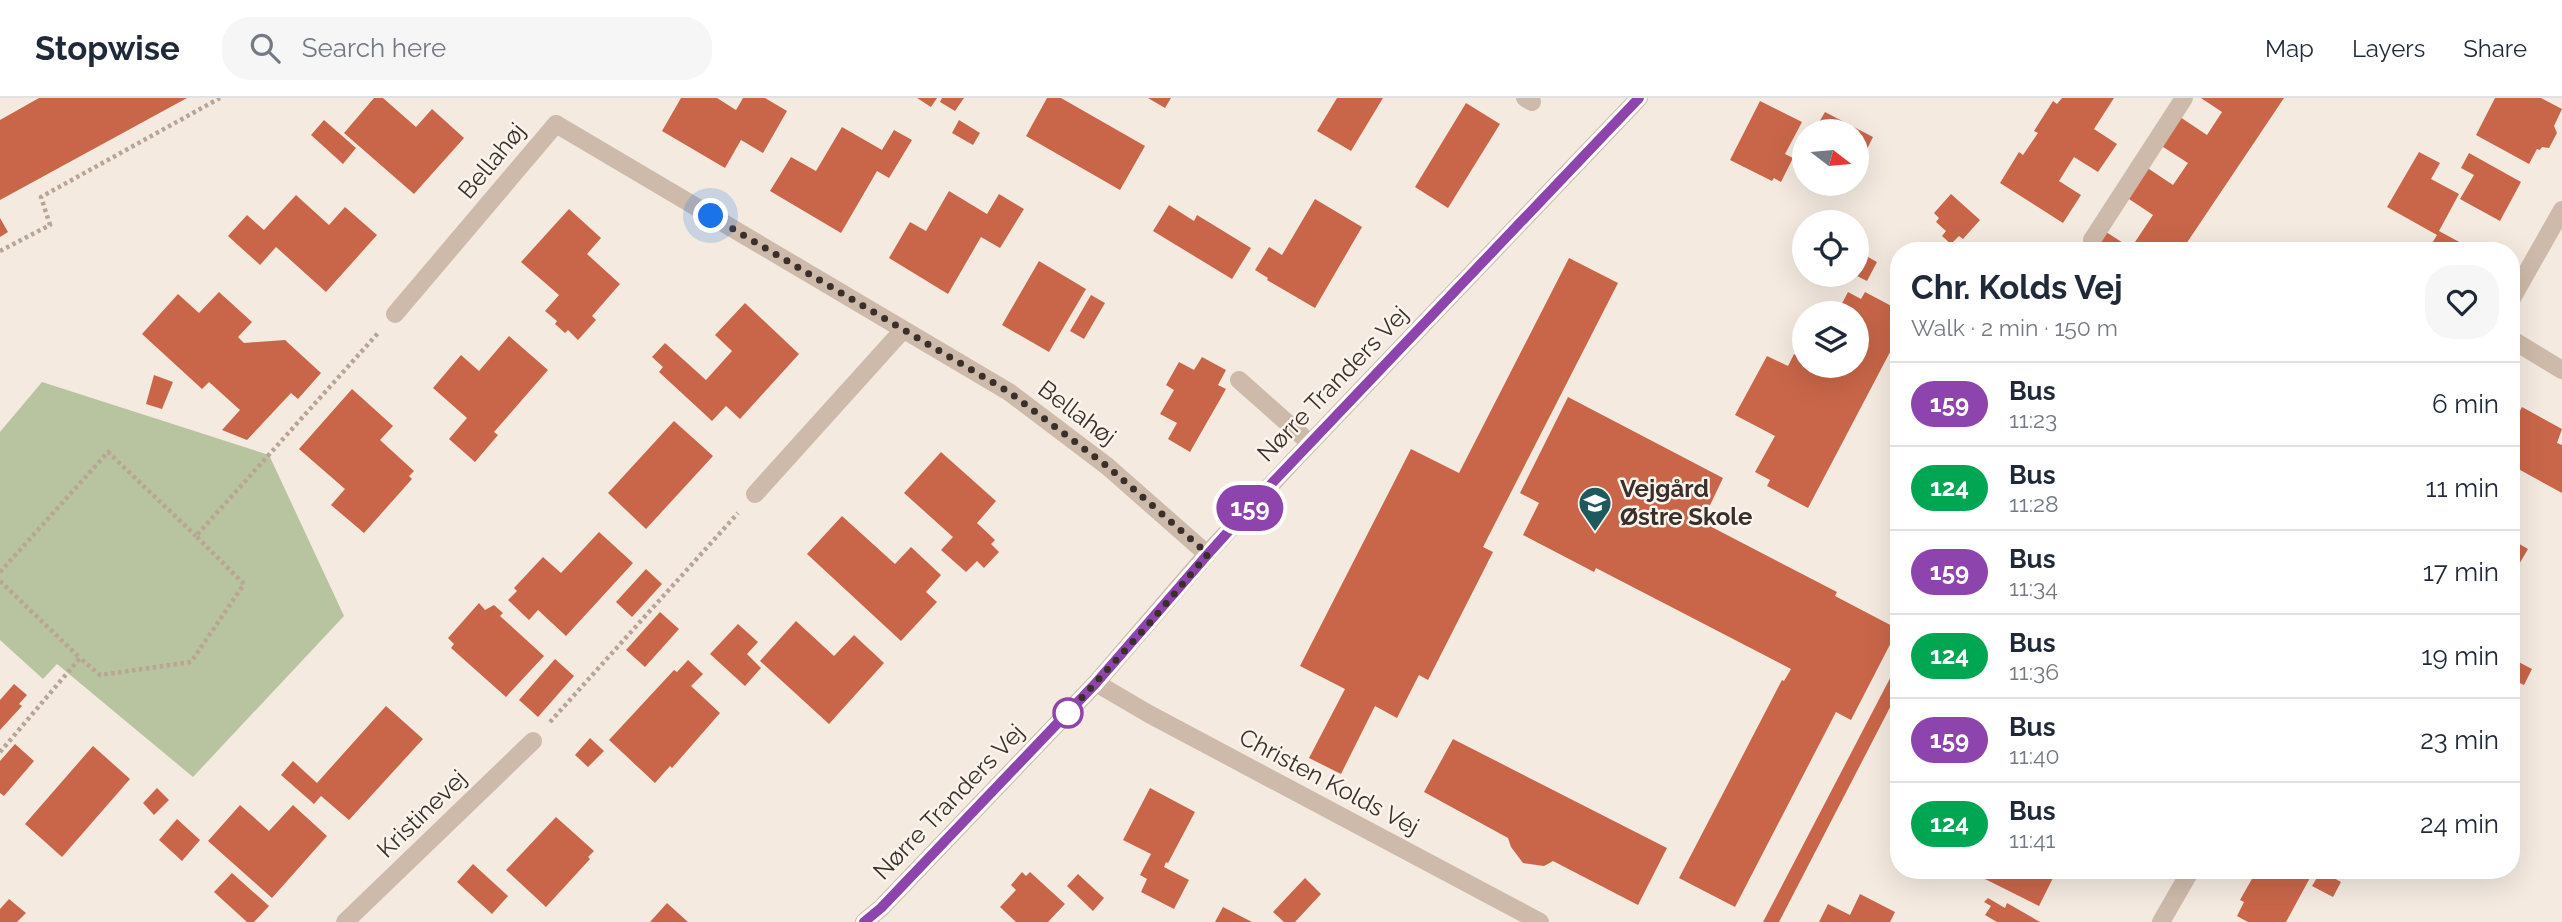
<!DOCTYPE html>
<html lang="en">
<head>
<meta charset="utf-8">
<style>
	body { margin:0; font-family:Raleway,sans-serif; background:#f6f6f7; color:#1f2937; height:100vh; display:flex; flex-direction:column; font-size:26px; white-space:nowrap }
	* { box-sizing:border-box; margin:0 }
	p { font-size:23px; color:#747a83 }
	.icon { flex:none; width:38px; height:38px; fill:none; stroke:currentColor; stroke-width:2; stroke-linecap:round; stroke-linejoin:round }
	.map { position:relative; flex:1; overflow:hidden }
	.sheet { position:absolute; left:1890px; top:144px; width:630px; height:637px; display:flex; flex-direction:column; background:#fff; border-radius:28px; box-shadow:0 7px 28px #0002 }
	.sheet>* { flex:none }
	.badge { padding:0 14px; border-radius:23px; font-size:24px; line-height:46px }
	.needle { width:46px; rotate:106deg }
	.buttons { position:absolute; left:1792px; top:21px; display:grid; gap:14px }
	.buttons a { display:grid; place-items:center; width:77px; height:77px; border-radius:50%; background:#fff; box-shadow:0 7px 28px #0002; font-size:35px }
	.you { position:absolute; width:35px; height:35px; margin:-18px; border:5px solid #fff; border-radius:50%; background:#1a73e8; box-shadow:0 0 0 10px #1a73e833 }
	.map>.badge { position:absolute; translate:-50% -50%; box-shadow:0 0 0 4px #fff }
	.round { display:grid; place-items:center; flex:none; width:74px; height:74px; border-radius:28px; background:#f6f6f7 }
	.headline { display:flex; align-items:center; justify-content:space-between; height:119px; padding:0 21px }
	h1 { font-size:33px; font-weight:700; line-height:52px }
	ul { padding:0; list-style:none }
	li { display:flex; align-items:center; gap:21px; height:84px; padding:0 21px; border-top:2px solid #e0e1e3 }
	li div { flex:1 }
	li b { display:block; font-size:26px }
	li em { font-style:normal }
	li .badge { min-width:77px; font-weight:700; text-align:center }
	header { display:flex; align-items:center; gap:42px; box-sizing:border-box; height:98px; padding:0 35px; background:#fff; border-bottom:2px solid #e0e1e3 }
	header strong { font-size:33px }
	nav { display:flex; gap:38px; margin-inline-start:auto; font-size:24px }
	.search { width:490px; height:63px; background:#f6f6f7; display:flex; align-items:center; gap:18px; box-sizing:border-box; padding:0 24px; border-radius:28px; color:#747a83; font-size:26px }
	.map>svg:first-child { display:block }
	.green { fill:#b8c49f }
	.building { fill:#c96649 }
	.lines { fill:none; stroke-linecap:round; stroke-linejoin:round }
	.path { stroke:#b9a495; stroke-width:4.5; stroke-dasharray:3.5 3.5; stroke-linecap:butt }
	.service { stroke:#cdbaab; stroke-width:18 }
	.minor { stroke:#cdbaab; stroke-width:18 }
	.tertiary { stroke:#cdbaab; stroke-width:18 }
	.line-casing { stroke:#fff; stroke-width:16 }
	.line { stroke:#8e44ad; stroke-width:10 }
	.walk { stroke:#3a2f2a; stroke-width:7; stroke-dasharray:0 12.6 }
	.stop-dot { fill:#fff; stroke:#8e44ad; stroke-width:3.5 }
	.labels { text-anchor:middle; stroke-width:5; stroke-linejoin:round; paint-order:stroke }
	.street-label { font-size:24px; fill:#3a2f2a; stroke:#fbf4ed }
	.poi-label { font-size:24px; font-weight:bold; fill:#3a2f2a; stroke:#fbf4ed; text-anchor:start }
</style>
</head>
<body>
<header>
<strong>Stopwise</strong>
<div class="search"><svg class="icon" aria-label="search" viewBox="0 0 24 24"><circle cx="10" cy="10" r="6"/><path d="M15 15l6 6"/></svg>Search here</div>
<nav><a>Map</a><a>Layers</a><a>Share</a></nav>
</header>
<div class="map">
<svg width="2562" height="824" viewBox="0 0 2562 824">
	<rect width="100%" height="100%" fill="#f4eae0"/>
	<!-- green -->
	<path class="green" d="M42,284l227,73 75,161 -151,161 -136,-113 -14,15 -43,-39v-208z"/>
	<!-- building -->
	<g class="building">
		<path d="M39,0h148l-187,102v-80z"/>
		<path d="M374,0h9l33,29 16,-18 32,29 -50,56 -70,-61z"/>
		<path d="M681,0h36l19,12 7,-12h22l22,13 -24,42 -22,-13 -16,28 -63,-37z"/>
		<path d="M917,0h20l-6,9z"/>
		<path d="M942,0h22l-9,13 -15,-9z"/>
		<path d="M1047,0h14l84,48 -25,44 -94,-54z"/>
		<path d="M1148,0h23l-6,10z"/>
		<path d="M1337,0h46l-32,53 -34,-20z"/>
		<path d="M2062,0h52l-20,31 23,15 -19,28 -24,-15 -15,24 22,14 -18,28 -63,-40 19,-31 4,3 15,-22 -4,-2 19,-30 4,3z"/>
		<path d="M2201,0h83l-102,152h-93l14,-20 28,18 22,-33 -27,-18 20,-30 27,18 15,-22 -28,-18 20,-28 27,18 15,-23z"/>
		<path d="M2495,0h46l21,11 -8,17 3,7 -8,15 -7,-1 -2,3 -3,-1 -8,15 -53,-29z"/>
		<path d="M1760,3l42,21 -17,32 8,4 -12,24 -7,-4 -2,3 -42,-21z"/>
		<path d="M1466,5l34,21 -52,84 -33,-21z"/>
		<path d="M1825,14l48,25 -10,20 -6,-4v-22h-43z"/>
		<path d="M324,22l32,28 -13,16 -32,-29z"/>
		<path d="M959,22l21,13 -7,12 -21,-12z"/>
		<path d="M842,29l40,23 12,-20 18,10 -23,38 -12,-7 -36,62 -71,-42 21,-34 25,14z"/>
		<path d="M2419,54l21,11 -9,16 28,15 -20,37 35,19h-46l9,-15 -50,-28z"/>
		<path d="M2469,55l52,29 -21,39 -40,-22 14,-24 -13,-7z"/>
		<path d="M949,93l38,23 12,-20 25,15 -24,39 -19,-11 -33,57 -59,-36 21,-36 16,9z"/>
		<path d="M1951,96l29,26 -17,19 -4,-3 -8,8 -9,-8 4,-5 -10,-9 3,-4 -5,-5z"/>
		<path d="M296,97l33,30 16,-18 32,28 -51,57 -50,-45 -16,18 -32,-29 19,-21 17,15z"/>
		<path d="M1315,101l47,28 -47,81 -48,-28 1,-2 -13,-8 14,-23 13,8z"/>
		<path d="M1169,107l25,16 3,-6 54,33 -19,31 -79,-48z"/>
		<path d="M569,111l32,29 -14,16 33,30 -28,32 4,4 -18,20 -10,-10 -3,3 -10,-9 2,-3 -12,-10 14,-16 -38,-33z"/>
		<path d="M0,120l8,14 -8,5z"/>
		<path d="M1857,153l20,11 -10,19 -10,-5z"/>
		<path d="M1569,160l49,25 -135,264 10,5 -65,128 -9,-5 -22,43 -22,-12 -34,68 -32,-16 36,-69 -45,-23 111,-217 48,24z"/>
		<path d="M1039,163l47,28 -37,63 -47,-27z"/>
		<path d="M219,194l33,30 -14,15 6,6 41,-3 36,33 -23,26 -7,-6 -44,47 -25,-10 18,-20 -31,-28 -7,7 -60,-55 36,-40 21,19z"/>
		<path d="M1848,194l13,7 4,-7 34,18v25l-91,173 -41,-22 3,-6 -15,-8 20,-36 -40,-21 32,-59 21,10 6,-12 10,5v7h53v-53h-20z"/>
		<path d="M1091,197l14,8 -21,36 -14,-8z"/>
		<path d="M745,205l54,51 -59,65 -14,-13 -14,15 -53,-49 4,-5 -11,-10 13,-14 41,37 26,-29 -17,-16z"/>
		<path d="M509,238l39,34 -54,62 4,3 -23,27 -26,-23 18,-21 -34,-30 28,-33 18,16z"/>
		<path d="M1202,259l24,13 -8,15 8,4 -36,63 -22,-13 9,-16 -17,-9 14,-24 -8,-5 13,-23 15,8z"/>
		<path d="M154,277l19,7 -11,27 -16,-5z"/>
		<path d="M352,291l41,37 -13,14 34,31 -5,5 3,3 -48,54 -33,-28 14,-16 -46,-40z"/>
		<path d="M1568,299l155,81 -21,44 135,70 -2,4 63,33 -47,91 -15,-8 -101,195 -56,-29 103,-198 2,1 7,-12 -195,-101 -2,4 -71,-37 16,-32 -19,-10z"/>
		<path d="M2522,309l40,22 -5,14 5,2v48l-51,-28v-38z"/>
		<path d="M674,323l39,35 -67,73 -38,-36z"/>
		<path d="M941,354l55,49 -19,22 18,17 -4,4 8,8 -15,16 -7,-7 -11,11 -25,-22 12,-13 -49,-44z"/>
		<path d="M2511,387l9,5 -9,20z"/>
		<path d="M842,418l53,48 16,-17 30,28 -15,17 11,10 -36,39 -94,-87z"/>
		<path d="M599,434l34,31 -67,73 -28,-26 -9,10 -21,-20 9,-9 -3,-3 29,-31 18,16z"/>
		<path d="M2511,441l17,10 -17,29z"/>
		<path d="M646,471l16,15 -30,33 -16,-15z"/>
		<path d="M479,505l6,7 9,-5 9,8 -3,3 44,40 -38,41 -55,-49 3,-4 -6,-6z"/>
		<path d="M660,514l19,17 -34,38 -19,-17z"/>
		<path d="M796,523l38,35 20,-21 30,28 -55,61 -69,-63z"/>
		<path d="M738,526l20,18 -11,12 14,14 -16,18 -35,-32z"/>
		<path d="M2511,560l21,11 -8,16 -13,-6z"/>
		<path d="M555,561l19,17 -36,41 -19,-17z"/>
		<path d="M688,562l15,14 -12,12 29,27 -48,55 -2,-2 -15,17 -46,-43 65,-70 3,2z"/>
		<path d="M1899,563v29l-120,232h-16z"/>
		<path d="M14,586l13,11 -8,9 3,2 -22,24v-30z"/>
		<path d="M386,608l37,33 -74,81 -28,-24 -7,8 -33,-29 12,-14 24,22z"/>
		<path d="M590,640l14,13 -16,16 -13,-12z"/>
		<path d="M1453,641l214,109 -29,57 -85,-44 -9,5 -21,-3 -12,-16 -3,-9 -84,-46z"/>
		<path d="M15,646l19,17 -30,35 -4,-3v-32z"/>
		<path d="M93,648l37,33 -68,78 -37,-33z"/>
		<path d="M157,690l12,12 -15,15 -11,-12z"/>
		<path d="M1150,690l45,24 -27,51 -2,-1 -2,5 25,13 -15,29 -33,-17 6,-13 -7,-4 11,-21 -28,-14z"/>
		<path d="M240,707l29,26 24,-26 34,31 -55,62 -64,-57z"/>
		<path d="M556,719l38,34 -6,6 2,2 -44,48 -40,-37z"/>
		<path d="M177,721l23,21 -18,21 -23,-21z"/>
		<path d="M473,766l35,32 -16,18 -35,-32z"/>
		<path d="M1980,772h77l-18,36 -62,-31z"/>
		<path d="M2257,772h42l12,6 -25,46h-38l-11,-6 7,-14 -4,-2z"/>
		<path d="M2321,773l20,11 -8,15 -21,-11z"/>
		<path d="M1022,774l4,4 4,-4 35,32 -17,18h-32l-16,-15 16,-17 -5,-5z"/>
		<path d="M232,775l37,33 -15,16h-7l-33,-30z"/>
		<path d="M1078,776l26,24 -11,13 -26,-25z"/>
		<path d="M1305,780l16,16 -26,28h-11l-11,-10z"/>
		<path d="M1860,796l35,18 -5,10h-71l9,-18 22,11z"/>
		<path d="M1988,800l17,10 2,-5 33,19h-43l-12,-7 6,-9 -7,-4z"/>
		<path d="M9,801l17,14 -9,9h-17v-13z"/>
		<path d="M667,805l21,19h-38z"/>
		<path d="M1223,809l29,15h-37z"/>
	</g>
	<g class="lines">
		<!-- path -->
		<g class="path">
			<path d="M0,153l50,-26 -9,-28 179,-99"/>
			<path d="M0,474l108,-120 88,84"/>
			<path d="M0,483l80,77"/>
			<path d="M550,624l188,-209"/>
			<path d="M0,654l80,-94 20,17 91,-13 53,-78 -48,-48 183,-204"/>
		</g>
		<!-- service -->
		<path class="service" d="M1239,282l71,63"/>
		<!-- minor -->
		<g class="minor">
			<path d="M1525,0l7,4"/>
			<path d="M2092,142l92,-142"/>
			<path d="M2511,202l51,-90"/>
			<path d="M395,216l161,-190 453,268 98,74 100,88"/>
			<path d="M2511,241l51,31"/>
			<path d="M755,396l148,-164"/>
			<path d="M1096,585l53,31 391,208"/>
			<path d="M345,824l188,-181"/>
			<path d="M2161,824l30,-52"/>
		</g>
		<!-- tertiary -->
		<path class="tertiary" d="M864,824l17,-14 215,-225 111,-129 87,-94 345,-362"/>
	</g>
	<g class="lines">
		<defs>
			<path id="line" d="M864,824l17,-14 215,-225 112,-129 65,-72 366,-384"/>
		</defs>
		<!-- line casing -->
		<use href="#line" class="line-casing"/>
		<!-- line -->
		<use href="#line" class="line"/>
		<!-- walk -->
		<path class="walk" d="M711,118l298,176 98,74 101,88 -60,71 -80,88"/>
	</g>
	<!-- icons -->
	<defs>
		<symbol id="school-pin" viewBox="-11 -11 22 30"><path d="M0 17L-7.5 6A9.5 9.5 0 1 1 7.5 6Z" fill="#1e5a5d" stroke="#fbf4ed"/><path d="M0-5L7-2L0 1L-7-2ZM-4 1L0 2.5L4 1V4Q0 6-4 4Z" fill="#fff"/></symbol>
	</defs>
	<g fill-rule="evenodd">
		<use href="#school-pin" x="1576" y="386" width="38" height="52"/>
	</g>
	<!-- markers -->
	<circle class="stop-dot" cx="1068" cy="615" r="14"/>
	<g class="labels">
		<!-- street labels -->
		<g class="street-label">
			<text transform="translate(492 63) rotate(-50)" y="8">Bellahøj</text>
			<text transform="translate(1333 286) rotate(-46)" y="8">Nørre Tranders Vej</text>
			<text transform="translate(1077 315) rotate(37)" y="8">Bellahøj</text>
			<text transform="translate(1329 684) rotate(28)" y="8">Christen Kolds Vej</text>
			<text transform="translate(949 704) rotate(-46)" y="8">Nørre Tranders Vej</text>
			<text transform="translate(422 716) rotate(-44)" y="8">Kristinevej</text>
		</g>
		<!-- poi labels -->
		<g class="poi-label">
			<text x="1620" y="399">Vejgård<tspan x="1620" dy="28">Østre Skole</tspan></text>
		</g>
	</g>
</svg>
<div class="buttons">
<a><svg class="needle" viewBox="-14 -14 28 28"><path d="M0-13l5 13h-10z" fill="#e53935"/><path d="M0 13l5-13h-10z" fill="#747a83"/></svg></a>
<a><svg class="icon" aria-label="locate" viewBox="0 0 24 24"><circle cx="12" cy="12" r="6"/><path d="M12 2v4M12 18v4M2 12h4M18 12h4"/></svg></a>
<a><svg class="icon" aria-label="layers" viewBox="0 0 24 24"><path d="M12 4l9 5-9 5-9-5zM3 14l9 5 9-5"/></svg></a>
</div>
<div class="you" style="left:711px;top:118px"></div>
<b class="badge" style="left:1250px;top:410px;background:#8e44ad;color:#fff">159</b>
<section class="sheet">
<div class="headline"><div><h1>Chr. Kolds Vej</h1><p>Walk · 2 min · 150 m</p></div><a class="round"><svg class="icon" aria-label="heart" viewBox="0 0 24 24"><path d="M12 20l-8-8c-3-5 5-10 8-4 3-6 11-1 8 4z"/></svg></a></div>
<ul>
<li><span class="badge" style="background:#8e44ad;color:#fff">159</span><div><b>Bus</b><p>11:23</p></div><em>6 min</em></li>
<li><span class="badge" style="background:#00a651;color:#fff">124</span><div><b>Bus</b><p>11:28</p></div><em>11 min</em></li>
<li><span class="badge" style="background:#8e44ad;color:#fff">159</span><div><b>Bus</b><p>11:34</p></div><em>17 min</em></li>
<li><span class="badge" style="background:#00a651;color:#fff">124</span><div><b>Bus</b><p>11:36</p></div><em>19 min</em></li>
<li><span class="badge" style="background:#8e44ad;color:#fff">159</span><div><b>Bus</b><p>11:40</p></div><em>23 min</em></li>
<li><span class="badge" style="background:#00a651;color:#fff">124</span><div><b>Bus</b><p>11:41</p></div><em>24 min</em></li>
</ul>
</section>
</div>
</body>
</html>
